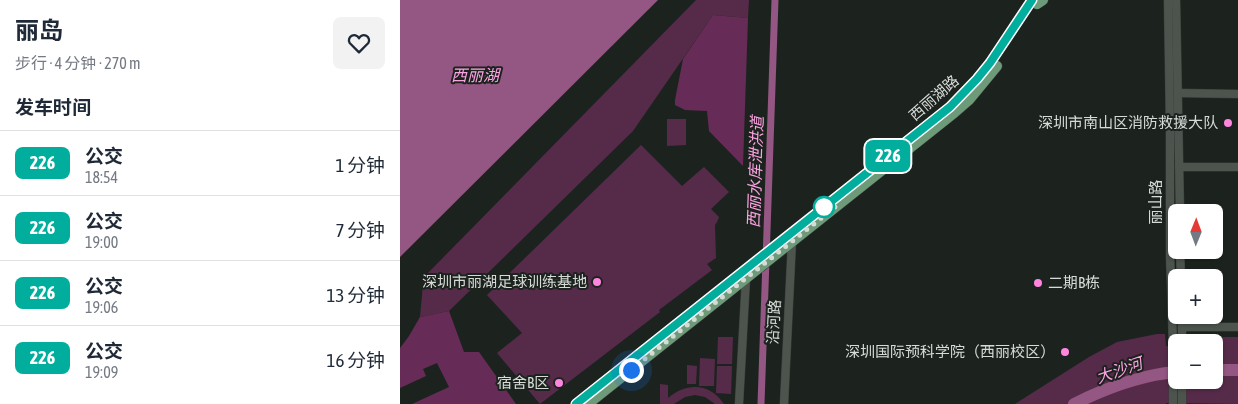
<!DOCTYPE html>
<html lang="zh">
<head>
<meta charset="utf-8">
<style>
	body { margin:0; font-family:"Asap Condensed","Noto Sans SC",sans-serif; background:#f2f2f3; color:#1f2937; height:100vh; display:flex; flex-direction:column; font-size:19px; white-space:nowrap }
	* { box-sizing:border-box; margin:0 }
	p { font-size:16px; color:#747a83 }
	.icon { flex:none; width:28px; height:28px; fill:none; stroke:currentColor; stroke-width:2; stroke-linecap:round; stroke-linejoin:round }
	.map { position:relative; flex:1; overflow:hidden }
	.sheet { display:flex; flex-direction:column; background:#fff; width:400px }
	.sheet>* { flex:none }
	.badge { padding:0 10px; border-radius:8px; font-size:18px; line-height:32px }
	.needle { width:32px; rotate:1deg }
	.fabs { position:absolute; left:768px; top:204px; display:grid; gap:10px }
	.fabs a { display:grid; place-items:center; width:55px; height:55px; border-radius:8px; background:#fff; box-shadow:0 1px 4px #0004; font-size:25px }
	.you { position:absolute; width:25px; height:25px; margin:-12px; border:4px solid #fff; border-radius:50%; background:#1a73e8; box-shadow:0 0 0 8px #1a73e833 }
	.map>.badge { position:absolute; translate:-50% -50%; box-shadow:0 0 0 2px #fff }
	h2 { padding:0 15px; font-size:19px; line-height:45px }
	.round { display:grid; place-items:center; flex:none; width:52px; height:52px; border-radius:8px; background:#f2f2f3 }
	.overview { display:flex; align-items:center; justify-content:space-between; height:85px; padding:0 15px }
	h1 { font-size:24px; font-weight:700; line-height:38px }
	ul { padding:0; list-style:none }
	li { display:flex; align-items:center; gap:15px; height:65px; padding:0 15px; border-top:1px solid #e0e1e3 }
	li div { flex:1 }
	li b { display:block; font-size:19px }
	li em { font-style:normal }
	li .badge { min-width:55px; font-weight:700; text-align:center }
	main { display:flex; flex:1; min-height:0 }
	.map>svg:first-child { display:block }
	.green { fill:#562b4a }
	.forest { fill:#662c57 }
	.water { fill:#945682 }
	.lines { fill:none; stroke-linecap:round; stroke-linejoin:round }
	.canal { stroke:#945682; stroke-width:7 }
	.river { stroke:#945682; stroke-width:12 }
	.minor-casing { stroke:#393e3a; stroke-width:9 }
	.major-casing { stroke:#393e3a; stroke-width:11 }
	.minor { stroke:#4d544e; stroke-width:8 }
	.major { stroke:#6d9a78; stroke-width:10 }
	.line-casing { stroke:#fff; stroke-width:11 }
	.line { stroke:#01ad9c; stroke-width:8 }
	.walk { stroke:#d7dbd7; stroke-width:5; stroke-dasharray:0 9 }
	.poi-dot { fill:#ff85de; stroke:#1c231e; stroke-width:2 }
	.stop-dot { fill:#fff; stroke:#01ad9c; stroke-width:2.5 }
	.labels { text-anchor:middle; stroke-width:4; stroke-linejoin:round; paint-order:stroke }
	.street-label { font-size:15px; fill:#d7dbd7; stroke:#1c231e }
	.poi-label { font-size:15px; fill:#d7dbd7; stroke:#1c231e; text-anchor:end }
	.water-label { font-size:16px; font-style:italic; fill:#fca3e2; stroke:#1c231e }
</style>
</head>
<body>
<main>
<section class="sheet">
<div class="overview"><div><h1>丽岛</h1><p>步行 · 4 分钟 · 270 m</p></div><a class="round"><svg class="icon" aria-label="heart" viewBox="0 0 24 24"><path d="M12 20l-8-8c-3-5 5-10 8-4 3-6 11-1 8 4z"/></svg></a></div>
<h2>发车时间</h2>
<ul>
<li><span class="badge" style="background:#01ad9c;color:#fff">226</span><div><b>公交</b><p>18:54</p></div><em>1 分钟</em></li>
<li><span class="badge" style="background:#01ad9c;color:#fff">226</span><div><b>公交</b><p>19:00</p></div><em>7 分钟</em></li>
<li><span class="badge" style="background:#01ad9c;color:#fff">226</span><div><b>公交</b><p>19:06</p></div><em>13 分钟</em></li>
<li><span class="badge" style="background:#01ad9c;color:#fff">226</span><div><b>公交</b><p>19:09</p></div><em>16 分钟</em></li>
</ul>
</section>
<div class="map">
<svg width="838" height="404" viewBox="0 0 838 404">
	<rect width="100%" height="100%" fill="#1c231e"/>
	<!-- green -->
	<g class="green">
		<path d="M296,0h53l-1,18 -35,-3 -80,116 -184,180 -29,6 3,-33 4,-10z"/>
		<path d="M267,119h19v26l-19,1z"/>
		<path d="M241,145l41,41 22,-19 25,25 -18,17 8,8 -2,5 -2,3 1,33 -9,6 5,6 -53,40 1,2 -120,92 -43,-51 25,-20 -35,-38z"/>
		<path d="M757,334h8l1,12h10v34h38v-38h-23v-5h47v67l-72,-1v1h-151l74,-47 28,-15z"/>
		<path d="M318,337h15l-1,27h-15z"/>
		<path d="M300,358l15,1 -1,27h-15z"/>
		<path d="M287,365l10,1 -1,18h-9z"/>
		<path d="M317,366h15l-1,28 -15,-1z"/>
		<path d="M260,384l8,1v13c19,-16 42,-15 56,6h-9l-10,-7 -10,-2 -10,2 -11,7h-14z"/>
	</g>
	<!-- forest -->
	<g class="forest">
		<path d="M313,15l35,3 -5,148 -34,-35 -2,-20 -22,-1 -10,-5v-5l8,-41z"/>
		<path d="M49,311l15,41h15l37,52h-104l37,-17 -12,-24 -14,6 3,7 -26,12v-40l9,-12 11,-19z"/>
	</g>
	<!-- water -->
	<path class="water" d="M0,0h258l-258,257z"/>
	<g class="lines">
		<!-- canal -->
		<path class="canal" d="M361,404l14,-404"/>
		<!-- river -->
		<g class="river">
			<path d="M814,370h24"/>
			<path d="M674,404c32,-16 66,-29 102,-32"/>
		</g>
		<defs>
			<g id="minor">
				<path d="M768,0l2,127v128l3,91v58"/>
				<path d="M776,0l4,212"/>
				<path d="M778,93l60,1"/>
				<path d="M779,167h59"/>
				<path d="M780,250l1,28"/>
				<path d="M782,315v27"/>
				<path d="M782,327h56"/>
				<path d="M339,404l7,-126"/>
				<path d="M384,404l8,-163"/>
				<path d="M782,404v-24"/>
			</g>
			<g id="major">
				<path d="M637,4l6,-4"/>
				<path d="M176,404l374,-297 27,-28 13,-16 42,-63"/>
				<path d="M188,404l366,-291 15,-13 28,-34"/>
			</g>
		</defs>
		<!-- minor casing -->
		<use href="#minor" class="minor-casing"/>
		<!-- major casing -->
		<use href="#major" class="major-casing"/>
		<!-- minor -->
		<use href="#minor" class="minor"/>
		<!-- major -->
		<use href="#major" class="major"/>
	</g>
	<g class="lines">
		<defs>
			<path id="line" d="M176,404l374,-297 27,-28 13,-16 42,-63"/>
		</defs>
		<!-- line casing -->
		<use href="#line" class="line-casing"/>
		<!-- line -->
		<use href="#line" class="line"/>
		<!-- walk -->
		<path class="walk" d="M231,370l204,-163h-11"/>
	</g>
	<!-- markers -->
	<g class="poi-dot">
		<circle cx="828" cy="123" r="5"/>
		<circle cx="197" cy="282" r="5"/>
		<circle cx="638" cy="283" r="5"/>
		<circle cx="665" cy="352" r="5"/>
		<circle cx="159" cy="383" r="5"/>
	</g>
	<circle class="stop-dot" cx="424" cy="207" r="10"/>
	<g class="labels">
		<!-- street labels -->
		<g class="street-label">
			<text transform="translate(534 98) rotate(-41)" y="5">西丽湖路</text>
			<text transform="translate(756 202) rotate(-90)" y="5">丽山路</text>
			<text transform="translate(374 322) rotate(-87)" y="5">沿河路</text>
		</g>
		<!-- poi labels -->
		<g class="poi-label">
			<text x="818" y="128">深圳市南山区消防救援大队</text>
			<text x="187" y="287">深圳市丽湖足球训练基地</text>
			<text x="648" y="288" text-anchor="start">二期B栋</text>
			<text x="655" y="357">深圳国际预科学院（西丽校区）</text>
			<text x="149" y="388">宿舍B区</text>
		</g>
		<!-- water labels -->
		<g class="water-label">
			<text x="75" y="81">西丽湖</text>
			<text transform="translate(355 172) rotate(-88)" y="6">西丽水库泄洪道</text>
			<text transform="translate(719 370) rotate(-19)" y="6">大沙河</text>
		</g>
	</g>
</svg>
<div class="fabs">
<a><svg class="needle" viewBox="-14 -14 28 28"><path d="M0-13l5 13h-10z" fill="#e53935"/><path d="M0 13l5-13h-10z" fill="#747a83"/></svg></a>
<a>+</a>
<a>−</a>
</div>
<div class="you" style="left:231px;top:370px"></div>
<b class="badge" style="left:488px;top:156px;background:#01ad9c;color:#fff">226</b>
</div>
</main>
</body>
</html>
